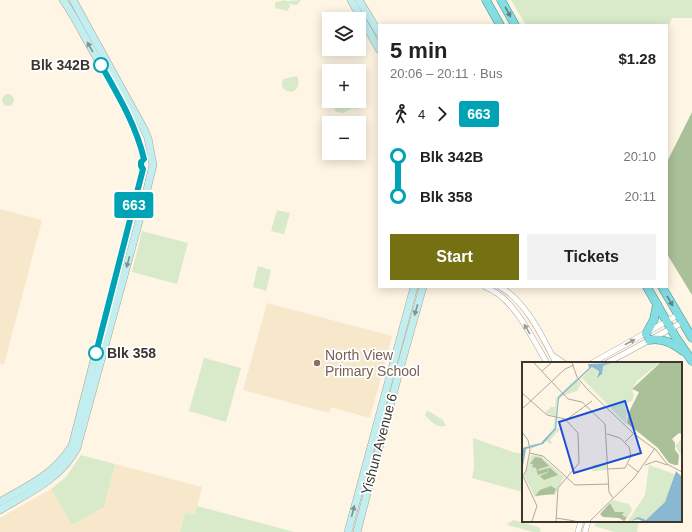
<!DOCTYPE html>
<html lang="en">
<head>
<meta charset="utf-8">
<style>
	body { margin:0; font-family:Helvetica,sans-serif; background:#f2f2f2; color:#222; height:100vh; display:flex; flex-direction:column; font-size:15px; white-space:nowrap }
	* { box-sizing:border-box; margin:0 }
	p { font-size:13px; color:#767676 }
	.icon { flex:none; width:22px; height:22px; fill:none; stroke:currentColor; stroke-width:2; stroke-linecap:round; stroke-linejoin:round }
	.map { position:relative; flex:1; overflow:hidden }
	.drawer { position:absolute; left:378px; top:24px; width:290px; height:264px; display:flex; flex-direction:column; background:#fff; border-radius:0px; box-shadow:0 2px 10px #0003 }
	.drawer>* { flex:none }
	.badge { padding:0 8px; border-radius:3px; font-size:14px; line-height:26px }
	.tools { position:absolute; left:322px; top:12px; display:grid; gap:8px }
	.tools a { display:grid; place-items:center; width:44px; height:44px; border-radius:0px; background:#fff; box-shadow:0 2px 10px #0003; font-size:20px }
	.map>.badge { position:absolute; translate:-50% -50%; box-shadow:0 0 0 2px #fff }
	.legs { display:flex; align-items:center; gap:6px; height:44px; padding:0 12px; font-size:13px }
	.legs p { margin-inline-start:auto }
	.summary { display:flex; align-items:center; justify-content:space-between; height:68px; padding:0 12px }
	h1 { font-size:22px; font-weight:700; line-height:30px }
	.cta { display:flex; gap:8px; margin-top:auto; padding:8px 12px }
	.cta a { flex:1; height:46px; border-radius:0px; background:#757113; color:#fff; font-size:16px; font-weight:700; line-height:46px; text-align:center }
	.cta a+a { background:#f2f2f2; color:#222 }
	ul { padding:0 12px; list-style:none }
	li { display:flex; align-items:center; gap:14px; height:40px; font-size:15px }
	li i { display:grid; place-items:center; width:6px; height:100%; margin:0 5px; background:currentColor }
	li i::after { content:''; width:10px; height:10px; margin:-5px; border:3px solid; border-radius:50%; background:#fff }
	li p { margin-inline-start:auto }
	li:first-child i { background:linear-gradient(#0000 50%,currentColor 0) }
	li:last-child i { background:linear-gradient(currentColor 50%,#0000 0) }
	.map>svg:first-child { display:block }
	.built { fill:#f7e8cc }
	.green { fill:#d9eacb }
	.forest { fill:#aac098 }
	.lines { fill:none; stroke-linecap:round; stroke-linejoin:round }
	.street-casing { stroke:#aea390; stroke-width:6 }
	.secondary-casing { stroke:#aea390; stroke-width:8 }
	.primary-casing { stroke:#389496; stroke-width:9 }
	.street { stroke:#fff; stroke-width:5 }
	.secondary { stroke:#c3eef0; stroke-width:7 }
	.primary { stroke:#86dde1; stroke-width:8 }
	.oneway { fill:#5d827f }
	.oneway2 { fill:#7f9290 }
	.oneway3 { fill:#9d9b97 }
	.line-1-casing { stroke:#fff; stroke-width:9 }
	.line-1 { stroke:#00a3b4; stroke-width:6 }
	.stop-1-dot { fill:#fff; stroke:#00a3b4; stroke-width:2 }
	.education-dot { fill:#8d6e63; stroke:#fff; stroke-width:1.5 }
	.labels { text-anchor:middle; stroke-width:3.5; stroke-linejoin:round; paint-order:stroke }
	.stop-label { font-size:14px; font-weight:bold; fill:#3b372f; stroke:#fff; text-anchor:end }
	.education-label { font-size:14px; fill:#785e54; stroke:#fff; text-anchor:start }
	.street-label { font-size:14px; fill:#3b372f; stroke:#fff }
	.inset-road { fill:none; stroke:#b0a99c; stroke-width:1 }
	.view { fill:#1d4ed8; fill-opacity:0.15; stroke:#1d4ed8; stroke-width:2 }
	.inset-edge { fill:none; stroke:#3b372f; stroke-width:2 }
</style>
</head>
<body>
<div class="map">
<svg width="692" height="532" viewBox="0 0 692 532">
	<rect width="100%" height="100%" fill="#fef5e4"/>
	<!-- built -->
	<g class="built">
		<path d="M0,209l42,11 -38,145 -4,-1z"/>
		<path d="M267,303l125,33 -22,82 -39,-11 -2,6 -86,-23z"/>
		<path d="M115,464l87,23 -7,28 -10,-2 -5,19h-180v-14l51,-29 21,36 32,-18z"/>
	</g>
	<!-- green -->
	<g class="green">
		<path d="M286,0l1,1 14,-1 -4,5 -8,-1 1,3 -3,4 -12,-3v-5l1,-1z"/>
		<path d="M511,0h181v18h-20l-5,12v-5h-141z"/>
		<path d="M297,76c3,7 2,13 -5,16 -8,0 -12,-6 -9,-13z"/>
		<circle cx="8" cy="100" r="6"/>
		<path d="M361,100l3,4 -8,5 -3,-1 -10,5 -7,-1 -2,-4 7,-7z"/>
		<path d="M277,210l13,3 -6,21 -13,-3z"/>
		<path d="M142,231l46,12 -11,41 -45,-12z"/>
		<path d="M258,266l13,4 -5,21 -13,-4z"/>
		<path d="M204,358l37,10 -15,54 -37,-11z"/>
		<path d="M427,411c7,2 10,6 16,9l3,6c-9,2 -15,-4 -21,-11z"/>
		<path d="M473,438l40,14 10,2v38l-51,-14 2,-10z"/>
		<path d="M81,455l34,9 -11,43 -32,18 -21,-36 15,-12z"/>
		<path d="M197,506l97,26h-114l5,-19 10,2z"/>
		<path d="M514,520l24,7 3,2 -1,3h-7l-26,-7 1,-2z"/>
		<path d="M596,521h43l-2,11h-23l-20,-6z"/>
	</g>
	<!-- forest -->
	<path class="forest" d="M692,112v183l-25,-41v-92z"/>
	<g class="lines">
		<defs>
			<g id="street">
				<path d="M485,287c29,10 47,51 62,76"/>
				<path d="M500,287c26,14 43,51 56,76"/>
				<path d="M552,355l12,8"/>
				<path d="M592,363l86,-48"/>
				<path d="M607,363l76,-41"/>
				<path d="M578,532l3,-11"/>
				<path d="M585,532l3,-11"/>
			</g>
			<g id="secondary">
				<path d="M351,0l28,49"/>
				<path d="M359,0l20,33"/>
				<path d="M0,502c30,-18 51,-25 72,-56l71,-277 -2,-5 3,-5c-9,-38 -30,-72 -50,-106 -10,-17 -19,-36 -31,-53"/>
				<path d="M0,510c28,-17 61,-31 77,-62l64,-234 12,-49 -5,-27 -4,-9 -71,-129"/>
				<path d="M348,532l66,-245"/>
				<path d="M357,532l42,-160 24,-85"/>
			</g>
			<g id="primary">
				<path d="M486,0l14,25"/>
				<path d="M501,0l14,25"/>
				<path d="M647,287l28,49 17,25"/>
				<path d="M662,287l30,51"/>
				<path d="M646,334l8,-15 3,-15"/>
				<path d="M649,340c14,-2 23,3 34,11"/>
			</g>
		</defs>
		<!-- street casing -->
		<use href="#street" class="street-casing"/>
		<!-- secondary casing -->
		<use href="#secondary" class="secondary-casing"/>
		<!-- primary casing -->
		<use href="#primary" class="primary-casing"/>
		<!-- street -->
		<use href="#street" class="street"/>
		<!-- secondary -->
		<use href="#secondary" class="secondary"/>
		<!-- primary -->
		<use href="#primary" class="primary"/>
	</g>
	<!-- one-way arrows -->
	<defs><path id="oneway-solid" d="M-6-.8H1V-3.2L6.5 0L1 3.2V.8H-6Z"/></defs>
	<g class="oneway">
		<use href="#oneway-solid" transform="translate(508 12) rotate(61)"/>
		<use href="#oneway-solid" transform="translate(670 301) rotate(60)"/>
	</g>
	<g class="oneway2">
		<use href="#oneway-solid" transform="translate(90 47) rotate(-120)"/>
		<use href="#oneway-solid" transform="translate(128 262) rotate(105)"/>
		<use href="#oneway-solid" transform="translate(416 310) rotate(106)"/>
		<use href="#oneway-solid" transform="translate(353 511) rotate(-76)"/>
	</g>
	<g class="oneway3">
		<use href="#oneway-solid" transform="translate(527 329) rotate(-121)"/>
		<use href="#oneway-solid" transform="translate(630 342) rotate(-28)"/>
	</g>
	<g class="lines">
		<defs>
			<path id="line-1" d="M96,353l46,-180 1,-4 -2,-3v-4l3,-3c-8,-34 -26,-64 -43,-94"/>
		</defs>
		<!-- line-1 casing -->
		<use href="#line-1" class="line-1-casing"/>
		<!-- line-1 -->
		<use href="#line-1" class="line-1"/>
	</g>
	<!-- markers -->
	<g class="stop-1-dot">
		<circle cx="101" cy="65" r="7"/>
		<circle cx="96" cy="353" r="7"/>
	</g>
	<circle class="education-dot" cx="317" cy="363" r="4"/>
	<g class="labels">
		<!-- stop labels -->
		<g class="stop-label">
			<text x="90" y="70">Blk 342B</text>
			<text x="107" y="358" text-anchor="start">Blk 358</text>
		</g>
		<!-- education labels -->
		<g class="education-label">
			<text x="325" y="360">North View<tspan x="325" dy="16">Primary School</tspan></text>
		</g>
		<!-- street labels -->
		<g class="street-label">
			<text transform="translate(379 444) rotate(-75)" y="5">Yishun Avenue 6</text>
		</g>
	</g>
	<!-- overview -->
	<g transform="translate(522 362)">
		<rect width="160" height="160" fill="#fef5e4"/>
		<path d="M89,1h48l-22,18 -5,8 2,7 -2,5 -8,3 3,9 -1,11 -44,-46 10,-11 7,4 -3,5h5l2,-10zM55,16l4,6 -4,7 -15,5 -4,5 -1,27 3,1 -10,11 2,3 -2,1 -3,-3 -16,8 -1,-4 11,-2 12,-13 2,-14 -10,-3 6,-6h4l1,-9zM160,76v15l-1,2 -6,-9zM9,93l10,1 23,21 -9,18 -13,-1 -7,3 -11,-21zM82,102l3,1v5l-15,1 1,-6zM127,103l25,9 -4,18 -5,10 -18,17 -19,2 17,-26zM91,138l16,4 3,6 -5,8 -12,-6 -5,-9z" fill="#d9eacb"/>
		<path d="M138,1h22v71l-3,-1 -7,6 3,4v7l4,5 -1,10h-3l-6,-2 -11,-15 -31,-25 2,-11 10,-20 -7,-3zM13,95l6,1 8,8 -10,3 -1,2 10,-3 -1,4 -9,3 -2,-7 -4,-1 1,-3h-3zM27,105l9,8 -14,5 -4,-4 7,-3zM29,124l5,3 -2,5 -19,2 5,-6zM88,141l5,9h9l-2,3 5,3 -3,3 -5,-3 -16,-1 -3,-3z" fill="#aac098"/>
		<path d="M89,1l-8,3 -1,8 -5,4 2,-7 -7,-4 -33,31 -3,31 -13,15 -17,5 -4,23v-24l19,-5 14,-15 3,-31 31,-29 -1,-4zM154,109l6,6v44h-40l-4,-2 -7,2 7,-4 8,3 19,-18z" fill="#8bb8d1"/>
		<path class="inset-road" d="M12,1l34,36 14,3 23,22 4,68 4,6M50,1l5,14 10,12 47,45 22,16 11,14 15,8M20,9l9,-8M0,31l25,22 18,4 13,14 1,30 -21,25 -2,33M0,47l43,-40 9,-4M44,58l26,-19M0,70l6,8 2,10 -4,21 -4,6M85,72l13,4 9,9 2,9 -6,12 -17,1M103,80l9,-9M7,91l14,3 32,29 34,-1M106,102l10,8M123,103l11,-4 11,4M1,114l14,30 -5,15M34,156l19,3M68,159l44,-43 21,-30"/>
		<path class="view" d="M103,39l16,52 -67,20 -15,-51z"/>
		<rect width="160" height="160" class="inset-edge"/>
	</g>
</svg>
<div class="tools">
<a><svg class="icon" aria-label="layers" viewBox="0 0 24 24"><path d="M12 4l9 5-9 5-9-5zM3 14l9 5 9-5"/></svg></a>
<a>+</a>
<a>−</a>
</div>
<b class="badge" style="left:134px;top:205px;background:#00a3b4;color:#fff">663</b>
<section class="drawer">
<div class="summary"><div><h1>5 min</h1><p>20:06 – 20:11 · Bus</p></div><b>$1.28</b></div>
<div class="legs"><svg class="icon" aria-label="walk" viewBox="0 0 24 24"><circle cx="13" cy="4" r="2"/><path d="M13 8l-2 6 4 7M11 14l-3 7M7 12l3-4h3l4 4"/></svg>4<svg class="icon" aria-label="forward" viewBox="0 0 24 24"><path d="M9 5l7 7-7 7"/></svg><b class="badge" style="background:#00a3b4;color:#fff">663</b></div>
<ul>
<li><i style="color:#00a3b4"></i><b>Blk 342B</b><p>20:10</p></li>
<li><i style="color:#00a3b4"></i><b>Blk 358</b><p>20:11</p></li>
</ul>
<div class="cta"><a>Start</a><a>Tickets</a></div>
</section>
</div>
</body>
</html>
